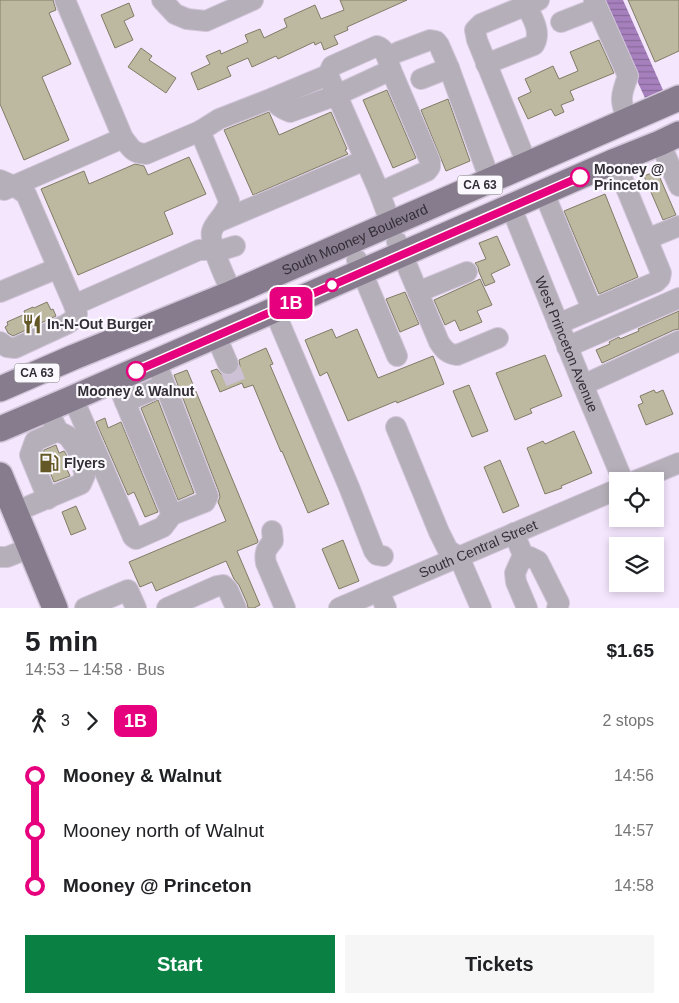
<!DOCTYPE html>
<html lang="en">
<head>
<meta charset="utf-8">
<style>
	body { margin:0; font-family:Helvetica,sans-serif; background:#f6f6f6; color:#202124; height:100vh; display:flex; flex-direction:column; font-size:19px; white-space:nowrap }
	* { box-sizing:border-box; margin:0 }
	p { font-size:16px; color:#757577 }
	.icon { flex:none; width:28px; height:28px; fill:none; stroke:currentColor; stroke-width:2; stroke-linecap:round; stroke-linejoin:round }
	.map { position:relative; height:608px; overflow:hidden }
	.panel { display:flex; flex-direction:column; background:#fff; flex:1 }
	.panel>* { flex:none }
	.badge { padding:0 10px; border-radius:8px; font-size:18px; line-height:32px }
	.fabs { position:absolute; left:609px; top:472px; display:grid; gap:10px }
	.fabs a { display:grid; place-items:center; width:55px; height:55px; border-radius:0px; background:#fff; box-shadow:0 2px 8px #0003; font-size:25px }
	.map>.badge { position:absolute; translate:-50% -50%; box-shadow:0 0 0 2px #fff }
	.legs { display:flex; align-items:center; gap:8px; height:55px; padding:0 25px; font-size:16px }
	.legs p { margin-inline-start:auto }
	.headline { display:flex; align-items:center; justify-content:space-between; height:85px; padding:0 25px }
	h1 { font-size:28px; font-weight:700; line-height:38px }
	.primary-button { display:flex; gap:10px; margin-top:auto; padding:10px 25px }
	.primary-button a { flex:1; height:58px; border-radius:0px; background:#0b8043; color:#fff; font-size:20px; font-weight:700; line-height:58px; text-align:center }
	.primary-button a+a { background:#f6f6f6; color:#202124 }
	ul { padding:0 25px; list-style:none }
	li { display:flex; align-items:center; gap:18px; height:55px; font-size:19px }
	li i { display:grid; place-items:center; width:8px; height:100%; margin:0 6px; background:currentColor }
	li i::after { content:''; width:12px; height:12px; margin:-6px; border:4px solid; border-radius:50%; background:#fff }
	li p { margin-inline-start:auto }
	li:first-child i { background:linear-gradient(#0000 50%,currentColor 0) }
	li:last-child i { background:linear-gradient(currentColor 50%,#0000 0) }
	.map>svg:first-child { display:block }
	.water { fill:url(#water-rules) }
	.building { fill:#bdb8a0; stroke:#817c65 }
	.lines { fill:none; stroke-linecap:round; stroke-linejoin:round }
	.minor-tunnel { stroke:#cdc1d5; stroke-width:20; stroke-dasharray:20 10; stroke-linecap:butt }
	.minor-casing { stroke:#d1c5d9; stroke-width:22 }
	.major-casing { stroke:#d1c5d9; stroke-width:28 }
	.minor { stroke:#b5afb9; stroke-width:20 }
	.major { stroke:#867c8d; stroke-width:25 }
	.line-1-casing { stroke:#fff; stroke-width:11 }
	.line-1 { stroke:#e6007e; stroke-width:8 }
	.stop-1-dot { fill:#fff; stroke:#e6007e; stroke-width:2.5 }
	.labels { text-anchor:middle; stroke-width:4.5; stroke-linejoin:round; paint-order:stroke }
	.shield { fill:#fbf9fd; stroke:#6f6a72; stroke-width:1 }
	.shield-label { font-size:12px; font-weight:bold; fill:#332d36 }
	.stop-label { font-size:14px; font-weight:bold; fill:#332d36; stroke:#fbf9fd; text-anchor:start }
	.street-label { font-size:14px; fill:#332d36; stroke:#fbf9fd }
	.poi-label { font-size:14px; font-weight:bold; fill:#332d36; stroke:#fbf9fd; text-anchor:start }
</style>
</head>
<body>
<div class="map">
<svg width="679" height="608" viewBox="0 0 679 608">
	<defs>
		<pattern id="water-rules" width="6" height="5" patternUnits="userSpaceOnUse" patternTransform="scale(1.25)"><rect width="6" height="5" fill="#a680bd"/><path d="M0 2.5h6" fill="none" stroke="#88699a"/></pattern>
	</defs>
	<rect width="100%" height="100%" fill="#f4e6fd"/>
	<!-- water -->
	<path class="water" d="M600,0h23l40,90 -18,8z"/>
	<!-- building -->
	<g class="building">
		<path d="M0,0h53l3,10 -7,3 22,51 -29,13 27,63 -45,20 -24,-56z"/>
		<path d="M340,0h67l-60,27 1,3 -14,6 4,8 -14,6 -3,-8 -6,3 -1,-3 -36,17 -2,-3 -24,11 -4,-9 -21,9 4,9 -33,14 -7,-17 19,-9 -4,-8 14,-6 1,4 27,-12 -3,-7 15,-6 4,9 23,-11 -3,-8 31,-14 6,14 23,-9z"/>
		<path d="M628,0h51v51l-24,11z"/>
		<path d="M129,3l5,13 -10,5 9,19 -18,8 -14,-33z"/>
		<path d="M599,40l15,33 -44,18 4,9 -13,5 3,7 -9,4 -4,-7 -23,10 -10,-21 13,-6 -6,-13 28,-13 6,13 19,-8 -8,-19z"/>
		<path d="M141,48l11,8 -3,4 27,18 -10,15 -38,-26z"/>
		<path d="M387,90l29,68 -23,10 -30,-68z"/>
		<path d="M448,99l22,62 -24,10 -25,-61z"/>
		<path d="M269,112l10,23 52,-23 16,37 -2,1 3,4 -95,41 -29,-65z"/>
		<path d="M189,157l17,37 -42,18 9,22 -95,41 -37,-86 43,-18 5,13 46,-20 9,2 4,9z"/>
		<path d="M657,171l19,44 -13,5 -19,-44z"/>
		<path d="M605,194l33,83 -39,17 -35,-83z"/>
		<path d="M497,236l13,29 -19,9 4,8 -10,4 -6,-14 -1,-5 -3,-4 11,-4 -7,-16z"/>
		<path d="M480,279l12,26 -15,6 5,11 -22,9 -5,-11 -10,5 -11,-25z"/>
		<path d="M405,292l14,32 -19,8 -14,-33z"/>
		<path d="M47,302l4,8 2,-1 3,7 -43,20 -5,-3 -3,-6 3,-2 -1,-3 18,-8 -1,-3 9,-4 1,1z"/>
		<path d="M679,311v18l-5,1 -72,33 -6,-13 14,-6 -1,-2 10,-5 1,2 19,-8 -1,-2z"/>
		<path d="M332,329l4,9 21,-9 21,49 55,-22 11,28 -47,19 -1,-2 -48,20 -21,-49 -7,4 -15,-36z"/>
		<path d="M266,348l7,16 -3,1 59,139 -21,9 -26,-62 -1,1 -28,-67 -9,3 -2,-5 -22,9 -9,-21 6,-2 4,5 5,2 6,-1 6,-4 2,-5 -1,-6z"/>
		<path d="M545,355l17,41 -32,13 2,4 -17,7 -19,-47z"/>
		<path d="M187,370l71,171 -1,2 -20,8 23,54 -6,3h-6l-1,-5 -8,-18 -5,-6 -8,-18 -70,30 -4,-9 -12,5 -11,-25 97,-41 -8,-19 2,-5 -1,-5 -45,-117z"/>
		<path d="M469,385l19,46 -16,6 -19,-46z"/>
		<path d="M654,390l2,3 7,-3 10,24 -27,11 -8,-20 5,-2 -3,-7z"/>
		<path d="M158,400l36,93 -16,7 -37,-92z"/>
		<path d="M105,418l3,10 13,-6 37,90 -13,5 -11,-25 -6,3 -32,-73z"/>
		<path d="M574,431l18,42 -31,13 1,2 -17,6 -18,-46 16,-7 2,3z"/>
		<path d="M56,445l3,8 5,-2 2,3 4,12 -4,1 4,9 -16,6 -11,-27 1,-5z"/>
		<path d="M500,460l19,46 -16,7 -19,-46z"/>
		<path d="M76,506l10,23 -15,6 -9,-23z"/>
		<path d="M343,540l16,41 -20,8 -17,-40z"/>
	</g>
	<g class="lines">
		<!-- minor-tunnel -->
		<path class="minor-tunnel" d="M228,364l8,19"/>
		<defs>
			<g id="minor">
				<path d="M65,0l58,138c8,10 9,15 23,16l54,-23 19,-12 54,-21 55,-23 50,114 13,35"/>
				<path d="M162,0l13,14 12,5 19,2 47,-21"/>
				<path d="M594,0l34,76c-8,21 -8,24 -1,44"/>
				<path d="M561,22l36,-14"/>
				<path d="M398,52l32,-12 6,1 3,4 10,23 41,112"/>
				<path d="M486,64l48,-19c8,-13 -2,-28 -8,-40"/>
				<path d="M328,75l4,-9 45,-20c10,3 11,16 14,24"/>
				<path d="M421,79l28,-11"/>
				<path d="M273,98c4,8 9,11 17,14l47,-17 54,-25 39,91v6l-3,4 -40,18h-9"/>
				<path d="M200,131l29,70c-2,13 -14,20 -17,30 -4,11 15,51 20,62"/>
				<path d="M660,143l19,43"/>
				<path d="M527,164l-50,-124 -2,-10 6,-6 58,-24"/>
				<path d="M0,180l14,6 12,8 48,111 3,9 -3,5 -7,5 -52,24 -8,-1 -7,-5"/>
				<path d="M4,190l119,-52"/>
				<path d="M544,193l48,116"/>
				<path id="s1" d="M511,207l72,178 40,96"/>
				<path d="M218,222l147,-62"/>
				<path d="M647,239l32,-13"/>
				<path d="M397,242l42,100c5,8 9,12 18,13l41,-17"/>
				<path d="M357,260l40,96"/>
				<path d="M0,292l58,-24"/>
				<path d="M418,292l49,-20"/>
				<path d="M74,305l125,-55h9l7,2 20,-6"/>
				<path d="M274,310l75,177 25,64 3,4 6,1"/>
				<path d="M558,324l98,-42 4,-4 1,-5 -46,-112"/>
				<path d="M216,336l12,28"/>
				<path d="M567,347l112,-49"/>
				<path d="M116,380l56,135"/>
				<path d="M583,385l96,-44"/>
				<path d="M73,398l60,139 3,2 27,-12 9,-12 33,-13 3,-6 -52,-134"/>
				<path d="M125,402l39,-17"/>
				<path d="M396,427l43,105 9,18 11,7 22,51"/>
				<path d="M635,481l44,-18"/>
				<path d="M48,499l-18,-44 5,-14 23,-10"/>
				<path d="M15,512l66,-28 4,-9 -8,-26 -9,-13 -10,-5 -11,-22"/>
				<path d="M272,531l1,10c-7,8 -9,12 -7,22l19,45"/>
				<path d="M514,533l9,22 -8,18 1,9 11,26"/>
				<path d="M523,555l7,2 8,4 21,42 -2,5"/>
				<path d="M0,557h7l23,-9"/>
				<path d="M379,591l7,17"/>
				<path d="M85,608l43,-18 8,18"/>
				<path d="M167,608l50,-22 6,-1 5,5 8,18"/>
				<path id="s2" d="M339,608l279,-119"/>
			</g>
			<g id="major">
				<path id="s3" d="M0,389l74,-32 158,-64 447,-195"/>
				<path d="M0,429l73,-31 542,-237 45,-18 19,-9"/>
				<path d="M0,475l55,133"/>
			</g>
		</defs>
		<!-- minor casing -->
		<use href="#minor" class="minor-casing"/>
		<!-- major casing -->
		<use href="#major" class="major-casing"/>
		<!-- minor -->
		<use href="#minor" class="minor"/>
		<!-- major -->
		<use href="#major" class="major"/>
	</g>
	<g class="lines">
		<defs>
			<path id="line-1" d="M136,371l444,-194"/>
		</defs>
		<!-- line-1 casing -->
		<use href="#line-1" class="line-1-casing"/>
		<!-- line-1 -->
		<use href="#line-1" class="line-1"/>
	</g>
	<!-- icons -->
	<defs>
		<symbol id="restaurant-bare" viewBox="-9 -9 18 18"><path d="M-5-6h1v4h1v-4h1v4h1v-4h1v5L-1.5 .5V6h-2V.5L-5-1ZM5-6V6H3V1.5H1.5Q1.5-4 5-6Z" fill="#645926" stroke="#fbf9fd" stroke-width="2.5" paint-order="stroke"/></symbol>
		<symbol id="fuel-bare" viewBox="-9 -9 18 18"><path d="M-5.5-6h7V0h2V4h1.3V-2.5L3-4.5l.8-.8L6-3V5H2.5V1h-1V6h-7ZM-4.2-4.7v3.2H.2V-4.7Z" fill="#645926" stroke="#fbf9fd" stroke-width="2.5" paint-order="stroke"/></symbol>
	</defs>
	<g fill-rule="evenodd">
		<use href="#restaurant-bare" x="18" y="310" width="28" height="28"/>
		<use href="#fuel-bare" x="35" y="449" width="28" height="28"/>
	</g>
	<!-- markers -->
	<g class="stop-1-dot">
		<circle cx="580" cy="177" r="9"/>
		<circle cx="332" cy="285" r="6"/>
		<circle cx="136" cy="371" r="9"/>
	</g>
	<g class="labels">
		<!-- shield labels -->
		<g class="shield">
			<rect x="457.5" y="175.5" width="45" height="19" rx="4"/>
			<rect x="14.5" y="363.5" width="45" height="19" rx="4"/>
		</g>
		<g class="shield-label">
			<text x="480" y="189">CA 63</text>
			<text x="37" y="377">CA 63</text>
		</g>
		<!-- stop labels -->
		<g class="stop-label">
			<text x="594" y="174">Mooney @<tspan x="594" dy="16">Princeton</tspan></text>
			<text x="136" y="396" text-anchor="middle">Mooney &amp; Walnut</text>
		</g>
		<!-- street labels -->
		<g class="street-label">
			<text dy="5" stroke="none"><textPath href="#s3" startOffset="385">South Mooney Boulevard</textPath></text>
			<text dy="5" stroke="none"><textPath href="#s1" startOffset="148">West Princeton Avenue</textPath></text>
			<text dy="5" stroke="none"><textPath href="#s2" startOffset="151">South Central Street</textPath></text>
		</g>
		<!-- poi labels -->
		<g class="poi-label">
			<text x="47" y="329">In-N-Out Burger</text>
			<text x="64" y="468">Flyers</text>
		</g>
	</g>
</svg>
<div class="fabs">
<a><svg class="icon" aria-label="locate" viewBox="0 0 24 24"><circle cx="12" cy="12" r="6"/><path d="M12 2v4M12 18v4M2 12h4M18 12h4"/></svg></a>
<a><svg class="icon" aria-label="layers" viewBox="0 0 24 24"><path d="M12 4l9 5-9 5-9-5zM3 14l9 5 9-5"/></svg></a>
</div>
<b class="badge" style="left:291px;top:303px;background:#e6007e;color:#fff">1B</b>
</div>
<section class="panel">
<div class="headline"><div><h1>5 min</h1><p>14:53 – 14:58 · Bus</p></div><b>$1.65</b></div>
<div class="legs"><svg class="icon" aria-label="walk" viewBox="0 0 24 24"><circle cx="13" cy="4" r="2"/><path d="M13 8l-2 6 4 7M11 14l-3 7M7 12l3-4h3l4 4"/></svg>3<svg class="icon" aria-label="forward" viewBox="0 0 24 24"><path d="M9 5l7 7-7 7"/></svg><b class="badge" style="background:#e6007e;color:#fff">1B</b><p>2 stops</p></div>
<ul>
<li><i style="color:#e6007e"></i><b>Mooney &amp; Walnut</b><p>14:56</p></li>
<li><i style="color:#e6007e"></i><span>Mooney north of Walnut</span><p>14:57</p></li>
<li><i style="color:#e6007e"></i><b>Mooney @ Princeton</b><p>14:58</p></li>
</ul>
<div class="primary-button"><a>Start</a><a>Tickets</a></div>
</section>
</body>
</html>
